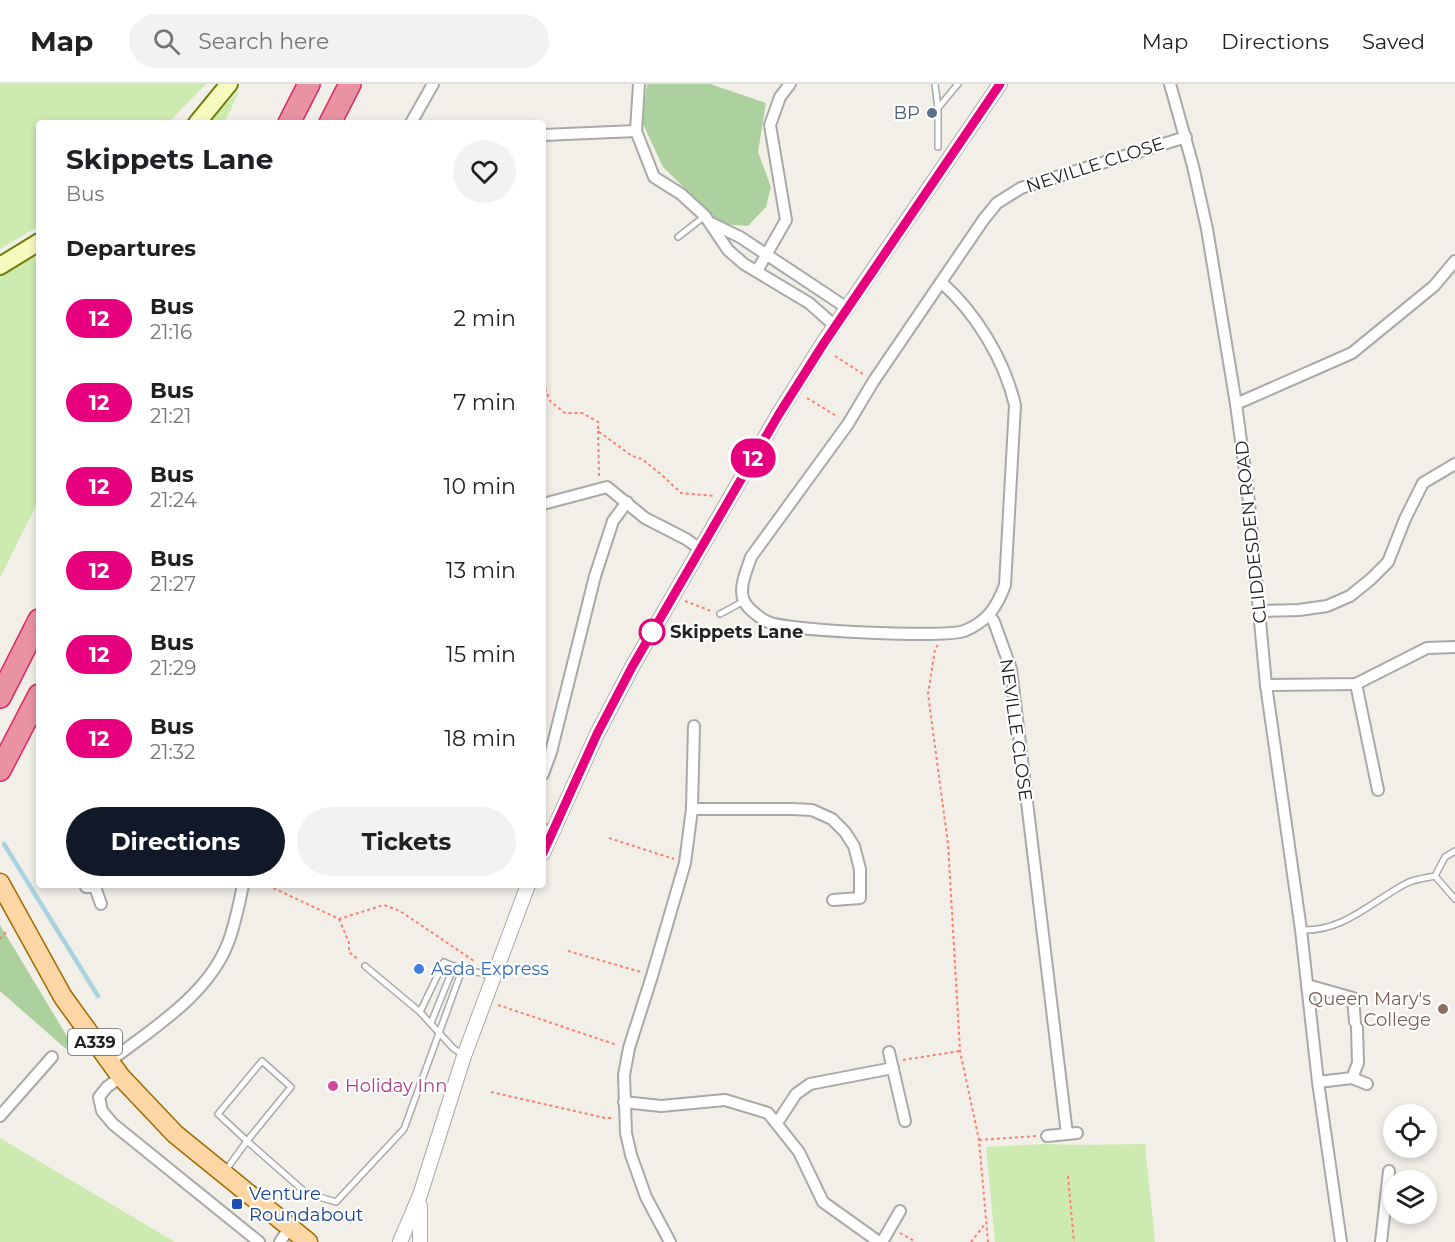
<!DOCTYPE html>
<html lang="en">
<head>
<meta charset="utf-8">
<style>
	body { margin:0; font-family:Montserrat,sans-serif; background:#f2f2f2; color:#202124; height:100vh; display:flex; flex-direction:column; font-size:22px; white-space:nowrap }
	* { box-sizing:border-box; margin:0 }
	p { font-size:20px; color:#757577 }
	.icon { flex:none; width:33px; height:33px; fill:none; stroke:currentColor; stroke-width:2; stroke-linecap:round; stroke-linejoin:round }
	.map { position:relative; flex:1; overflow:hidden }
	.drawer { position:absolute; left:36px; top:36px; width:510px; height:768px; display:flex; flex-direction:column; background:#fff; border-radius:6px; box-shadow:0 3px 9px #0003 }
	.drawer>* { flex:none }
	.badge { padding:0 12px; border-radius:20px; font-size:21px; line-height:39px }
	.buttons { position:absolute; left:1383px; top:1020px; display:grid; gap:12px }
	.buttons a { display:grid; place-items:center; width:54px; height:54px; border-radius:50%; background:#fff; box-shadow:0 3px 9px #0003; font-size:30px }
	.map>.badge { position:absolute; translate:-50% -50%; box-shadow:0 0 0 3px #fff }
	h2 { padding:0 30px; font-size:22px; line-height:54px }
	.round { display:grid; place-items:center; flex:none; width:63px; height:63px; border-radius:32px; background:#f2f2f2 }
	.overview { display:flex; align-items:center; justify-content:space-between; height:102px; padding:0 30px }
	h1 { font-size:28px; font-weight:700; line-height:45px }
	.button { display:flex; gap:12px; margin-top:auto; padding:12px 30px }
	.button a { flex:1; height:69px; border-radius:36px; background:#111827; color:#fff; font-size:24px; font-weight:700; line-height:69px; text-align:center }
	.button a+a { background:#f2f2f2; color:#202124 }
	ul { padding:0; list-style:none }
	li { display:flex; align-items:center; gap:18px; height:84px; padding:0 30px }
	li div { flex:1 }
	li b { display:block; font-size:22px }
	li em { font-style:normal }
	li .badge { min-width:66px; font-weight:700; text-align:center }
	header { display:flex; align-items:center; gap:36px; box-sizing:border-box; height:84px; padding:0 30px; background:#fff; border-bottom:2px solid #e0e0e0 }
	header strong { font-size:28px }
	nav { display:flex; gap:33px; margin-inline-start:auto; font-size:21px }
	.search { width:420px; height:54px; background:#f2f2f2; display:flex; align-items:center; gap:15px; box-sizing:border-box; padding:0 21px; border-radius:33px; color:#757577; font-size:22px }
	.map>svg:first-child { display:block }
	.grass { fill:#cdebb0 }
	.forest { fill:#add19e }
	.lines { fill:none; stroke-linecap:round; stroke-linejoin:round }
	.stream { stroke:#aad3df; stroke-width:4.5 }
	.service-casing { stroke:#a9a9a9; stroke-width:8 }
	.minor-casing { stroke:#a9a9a9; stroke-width:14 }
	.tertiary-casing { stroke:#a9a9a9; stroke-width:16 }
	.secondary-casing { stroke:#707d05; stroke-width:20 }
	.primary-casing { stroke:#a06b00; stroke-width:21 }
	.motorway-casing { stroke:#dc2a67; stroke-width:24 }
	.path { stroke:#fa8072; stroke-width:2; stroke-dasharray:3 3; stroke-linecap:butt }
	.service { stroke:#fff; stroke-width:5 }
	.minor { stroke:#fff; stroke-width:10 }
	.tertiary { stroke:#fff; stroke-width:14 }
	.secondary { stroke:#f7fabf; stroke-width:16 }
	.primary { stroke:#fcd6a4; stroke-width:18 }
	.motorway { stroke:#e892a2; stroke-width:21 }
	.line-casing { stroke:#fff; stroke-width:14 }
	.line { stroke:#e6007e; stroke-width:9 }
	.service-dot { fill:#5c6f8a; stroke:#fff; stroke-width:2 }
	.stop-dot { fill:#fff; stroke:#e6007e; stroke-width:3 }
	.shop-dot { fill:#3f7fe0; stroke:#fff; stroke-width:2 }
	.education-dot { fill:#8d6e63; stroke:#fff; stroke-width:2 }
	.hotel-dot { fill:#d1479c; stroke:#fff; stroke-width:2 }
	.transit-dot { fill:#1a4fb4; stroke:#fff; stroke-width:2 }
	.labels { text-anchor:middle; stroke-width:4.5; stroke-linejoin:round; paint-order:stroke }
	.shield { fill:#fff; stroke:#646464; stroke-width:1.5 }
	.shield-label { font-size:16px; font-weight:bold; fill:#222 }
	.service-label { font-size:18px; fill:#4e5e75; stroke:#fff; text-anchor:end }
	.street-label { font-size:18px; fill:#222; stroke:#fff }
	.stop-label { font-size:18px; font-weight:bold; fill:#222; stroke:#fff; text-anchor:start }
	.shop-label { font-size:18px; fill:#366cbe; stroke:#fff; text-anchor:start }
	.education-label { font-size:18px; fill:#785e54; stroke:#fff; text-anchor:end }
	.hotel-label { font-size:18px; fill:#b23c85; stroke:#fff; text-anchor:start }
	.transit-label { font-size:18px; fill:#164399; stroke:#fff; text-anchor:start }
</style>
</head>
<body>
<header>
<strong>Map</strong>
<div class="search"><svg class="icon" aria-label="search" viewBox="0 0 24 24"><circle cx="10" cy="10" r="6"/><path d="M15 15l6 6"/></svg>Search here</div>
<nav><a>Map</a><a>Directions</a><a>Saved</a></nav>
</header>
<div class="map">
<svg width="1455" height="1158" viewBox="0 0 1455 1158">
	<rect width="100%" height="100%" fill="#f2efe9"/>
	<!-- grass -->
	<g class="grass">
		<path d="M0,0h206l-38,39h-129v103l-39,23z"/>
		<path d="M240,6l-16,33h-17z"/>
		<path d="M39,171v244l-39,79v-304z"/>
		<path d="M0,1054l175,104h-175z"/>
		<path d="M1045,1060l33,1 67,-1 10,98h-160l-9,-95z"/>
	</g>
	<!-- forest -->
	<g class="forest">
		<path d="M647,0h63l56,19 -8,49 13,35 -5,20 -18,19 -27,-2 -58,-57 -21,-45z"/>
		<path d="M0,841l68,113 -2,11 -66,-58z"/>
	</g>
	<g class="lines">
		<!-- stream -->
		<path class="stream" d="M4,760l94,152"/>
		<defs>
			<g id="service">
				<path d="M935,0l3,24"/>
				<path d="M938,63v-39l20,-24"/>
				<path d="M678,153l27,-21"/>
				<path d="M720,530l24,-13"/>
				<path d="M1435,792l20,23"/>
				<path d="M1301,846c43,2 71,-29 106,-47 8,-4 19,-5 28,-7l10,-19 10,-6"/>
				<path d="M365,882l55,46"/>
				<path d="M431,939l23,-57"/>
				<path d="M463,971l-10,-7 -33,-36 24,-50 18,8 20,3 11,5"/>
				<path d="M262,977l29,26 -44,54 -29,-27z"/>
				<path d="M226,1086l21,-29 59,52 30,9 68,-73 58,-159"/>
			</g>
			<g id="minor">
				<path d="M639,0l-3,47 18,46 27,17 24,22 23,34 16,14 65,39 26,23"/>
				<path d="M1170,0l23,82 14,63 29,175 12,89 18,192 35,245 17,152 23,160"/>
				<path d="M411,39l22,-39"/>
				<path d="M543,51l93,-4"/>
				<path d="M711,139l29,14 107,71"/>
				<path d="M757,187l29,-51 -16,-95 10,-28 10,-13"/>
				<path d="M941,198l-68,100 -25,42 -97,133c-4,13 -13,31 -7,44 4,8 17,18 24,21 20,9 176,16 196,9 23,-9 33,-24 41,-46l10,-180c-11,-46 -39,-92 -74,-123l43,-63 13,-16 24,-15 165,-51"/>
				<path d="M1236,320l116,-51 82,-67 21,-25"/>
				<path d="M543,420l64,-17 38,31 41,21 14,10"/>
				<path d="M1259,527l40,-1 28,-4 23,-10 21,-17 17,-17 17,-43 18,-36 32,-19"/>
				<path d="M990,532l4,6 17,47 56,465"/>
				<path d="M1356,600l22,106"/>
				<path d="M1266,601l90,-1 71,-36 28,-1"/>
				<path d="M543,690l8,-22 44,-176 18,-55 14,-19"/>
				<path d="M692,725h100l20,1 20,9 13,13 9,14 6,23v29l-27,2"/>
				<path d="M543,745l4,16"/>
				<path d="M86,803h9l6,17"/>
				<path d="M1307,901l46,13 2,24"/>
				<path d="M889,968l16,69"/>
				<path d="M110,977c42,-32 98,-66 118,-118 7,-18 11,-39 15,-58"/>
				<path d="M121,993l-14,10 -8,10 3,14 11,13 146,118"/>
				<path d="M1352,994l15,6"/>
				<path d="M1318,998l34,-4 6,-15 -1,-35"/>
				<path d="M624,1018l37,4 64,-6 43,13 31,39 24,50 56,40"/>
				<path d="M0,1032l52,-59"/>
				<path d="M777,1039l19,-29 14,-10 83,-16"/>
				<path d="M1047,1052l30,-3"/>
				<path d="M280,1158l10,-15"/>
				<path d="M670,1158l-24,-45 -15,-42 -5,-22 -2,-58 5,-27 23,-72 33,-113 7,-54 2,-83"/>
				<path d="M882,1158l18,-31"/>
				<path d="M1381,1158l8,-71"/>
			</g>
			<g id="tertiary">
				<path d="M543,769l54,-119 35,-67 147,-254 44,-70 177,-259"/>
				<path d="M420,1122v36"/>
				<path d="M400,1158l20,-47 44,-139 64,-171"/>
			</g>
			<g id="secondary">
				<path d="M197,39l32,-39"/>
				<path d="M0,182l39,-24"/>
			</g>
			<path id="primary" d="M0,799l63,114 58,80 54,57 133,108"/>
			<g id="motorway">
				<path d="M289,39l20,-39"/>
				<path d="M330,39l20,-39"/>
				<path d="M0,613l39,-77"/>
				<path d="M0,686l39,-75"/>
			</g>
		</defs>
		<!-- service casing -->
		<use href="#service" class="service-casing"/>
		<!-- minor casing -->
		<use href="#minor" class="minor-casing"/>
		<!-- tertiary casing -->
		<use href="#tertiary" class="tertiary-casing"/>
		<!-- secondary casing -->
		<use href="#secondary" class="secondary-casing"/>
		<!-- primary casing -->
		<use href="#primary" class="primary-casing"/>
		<!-- motorway casing -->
		<use href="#motorway" class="motorway-casing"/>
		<!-- path -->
		<g class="path">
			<path d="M835,272l28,18"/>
			<path d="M543,299l7,18 15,12h17l16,9v9l34,25 10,3 21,17 18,17 33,3"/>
			<path d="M807,314l31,19"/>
			<path d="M598,347l1,45"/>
			<path d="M685,517l26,10"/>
			<path d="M938,561l-3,4 -7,45 20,150 12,207 19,89 9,102"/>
			<path d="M609,754l65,21"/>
			<path d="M262,801l7,1 70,33 45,-14 16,6 74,50"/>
			<path d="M339,835l10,24v9l10,8"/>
			<path d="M0,855l8,-9"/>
			<path d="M568,867l73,21"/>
			<path d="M498,921l119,40"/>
			<path d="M903,976l57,-9"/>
			<path d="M491,1008l114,26h9"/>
			<path d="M979,1056l57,-4"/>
			<path d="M1068,1092l6,66"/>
			<path d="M900,1149l16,9"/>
			<path d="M971,1158l14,-18"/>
		</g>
		<!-- service -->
		<use href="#service" class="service"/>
		<!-- minor -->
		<use href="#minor" class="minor"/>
		<!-- tertiary -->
		<use href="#tertiary" class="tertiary"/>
		<!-- secondary -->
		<use href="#secondary" class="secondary"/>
		<!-- primary -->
		<use href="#primary" class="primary"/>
		<!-- motorway -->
		<use href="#motorway" class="motorway"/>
	</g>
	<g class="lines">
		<defs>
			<path id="line" d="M543,769l54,-119 35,-67 147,-253 45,-71 176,-259"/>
		</defs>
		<!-- line casing -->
		<use href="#line" class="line-casing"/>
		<!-- line -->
		<use href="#line" class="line"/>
	</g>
	<!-- markers -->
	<circle class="service-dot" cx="932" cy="29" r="6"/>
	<circle class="stop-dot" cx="652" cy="548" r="12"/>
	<circle class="shop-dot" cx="419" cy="885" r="6"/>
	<circle class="education-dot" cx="1443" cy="925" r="6"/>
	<circle class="hotel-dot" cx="333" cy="1002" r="6"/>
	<rect class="transit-dot" x="231" y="1114" width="12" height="12" rx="3"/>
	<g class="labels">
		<!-- shield labels -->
		<rect class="shield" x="68" y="945" width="54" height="26" rx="4.5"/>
		<g class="shield-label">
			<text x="95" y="964">A339</text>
		</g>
		<!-- service labels -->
		<g class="service-label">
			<text x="920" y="35">BP</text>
		</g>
		<!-- street labels -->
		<g class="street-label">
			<text transform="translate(1095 81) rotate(-18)" y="6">NEVILLE CLOSE</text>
			<text transform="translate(1251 448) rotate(-96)" y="6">CLIDDESDEN ROAD</text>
			<text transform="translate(1016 646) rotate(82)" y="6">NEVILLE CLOSE</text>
		</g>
		<!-- stop labels -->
		<g class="stop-label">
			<text x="670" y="554">Skippets Lane</text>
		</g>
		<!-- shop labels -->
		<g class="shop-label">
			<text x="431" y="891">Asda Express</text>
		</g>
		<!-- education labels -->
		<g class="education-label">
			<text x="1431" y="921">Queen Mary's<tspan x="1431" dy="21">College</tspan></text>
		</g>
		<!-- hotel labels -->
		<g class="hotel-label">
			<text x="345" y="1008">Holiday Inn</text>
		</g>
		<!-- transit labels -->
		<g class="transit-label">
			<text x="249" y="1116">Venture<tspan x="249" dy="21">Roundabout</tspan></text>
		</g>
	</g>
</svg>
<div class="buttons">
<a><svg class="icon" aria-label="locate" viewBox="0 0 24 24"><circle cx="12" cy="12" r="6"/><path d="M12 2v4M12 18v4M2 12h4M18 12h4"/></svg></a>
<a><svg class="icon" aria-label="layers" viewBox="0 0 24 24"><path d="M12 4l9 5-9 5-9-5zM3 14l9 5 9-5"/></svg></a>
</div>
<b class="badge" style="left:753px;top:374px;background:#e6007e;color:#fff">12</b>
<section class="drawer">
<div class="overview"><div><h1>Skippets Lane</h1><p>Bus</p></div><a class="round"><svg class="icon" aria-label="heart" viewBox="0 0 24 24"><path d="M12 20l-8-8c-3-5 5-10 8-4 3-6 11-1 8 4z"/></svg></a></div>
<h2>Departures</h2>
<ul>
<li><span class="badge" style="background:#e6007e;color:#fff">12</span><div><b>Bus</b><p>21:16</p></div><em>2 min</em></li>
<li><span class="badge" style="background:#e6007e;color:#fff">12</span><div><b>Bus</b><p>21:21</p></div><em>7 min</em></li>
<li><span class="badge" style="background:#e6007e;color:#fff">12</span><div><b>Bus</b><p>21:24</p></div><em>10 min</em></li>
<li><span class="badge" style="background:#e6007e;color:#fff">12</span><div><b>Bus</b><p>21:27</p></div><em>13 min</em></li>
<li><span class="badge" style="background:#e6007e;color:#fff">12</span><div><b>Bus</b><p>21:29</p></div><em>15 min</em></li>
<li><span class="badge" style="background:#e6007e;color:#fff">12</span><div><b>Bus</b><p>21:32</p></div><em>18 min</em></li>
</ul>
<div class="button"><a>Directions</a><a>Tickets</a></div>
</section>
</div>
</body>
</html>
